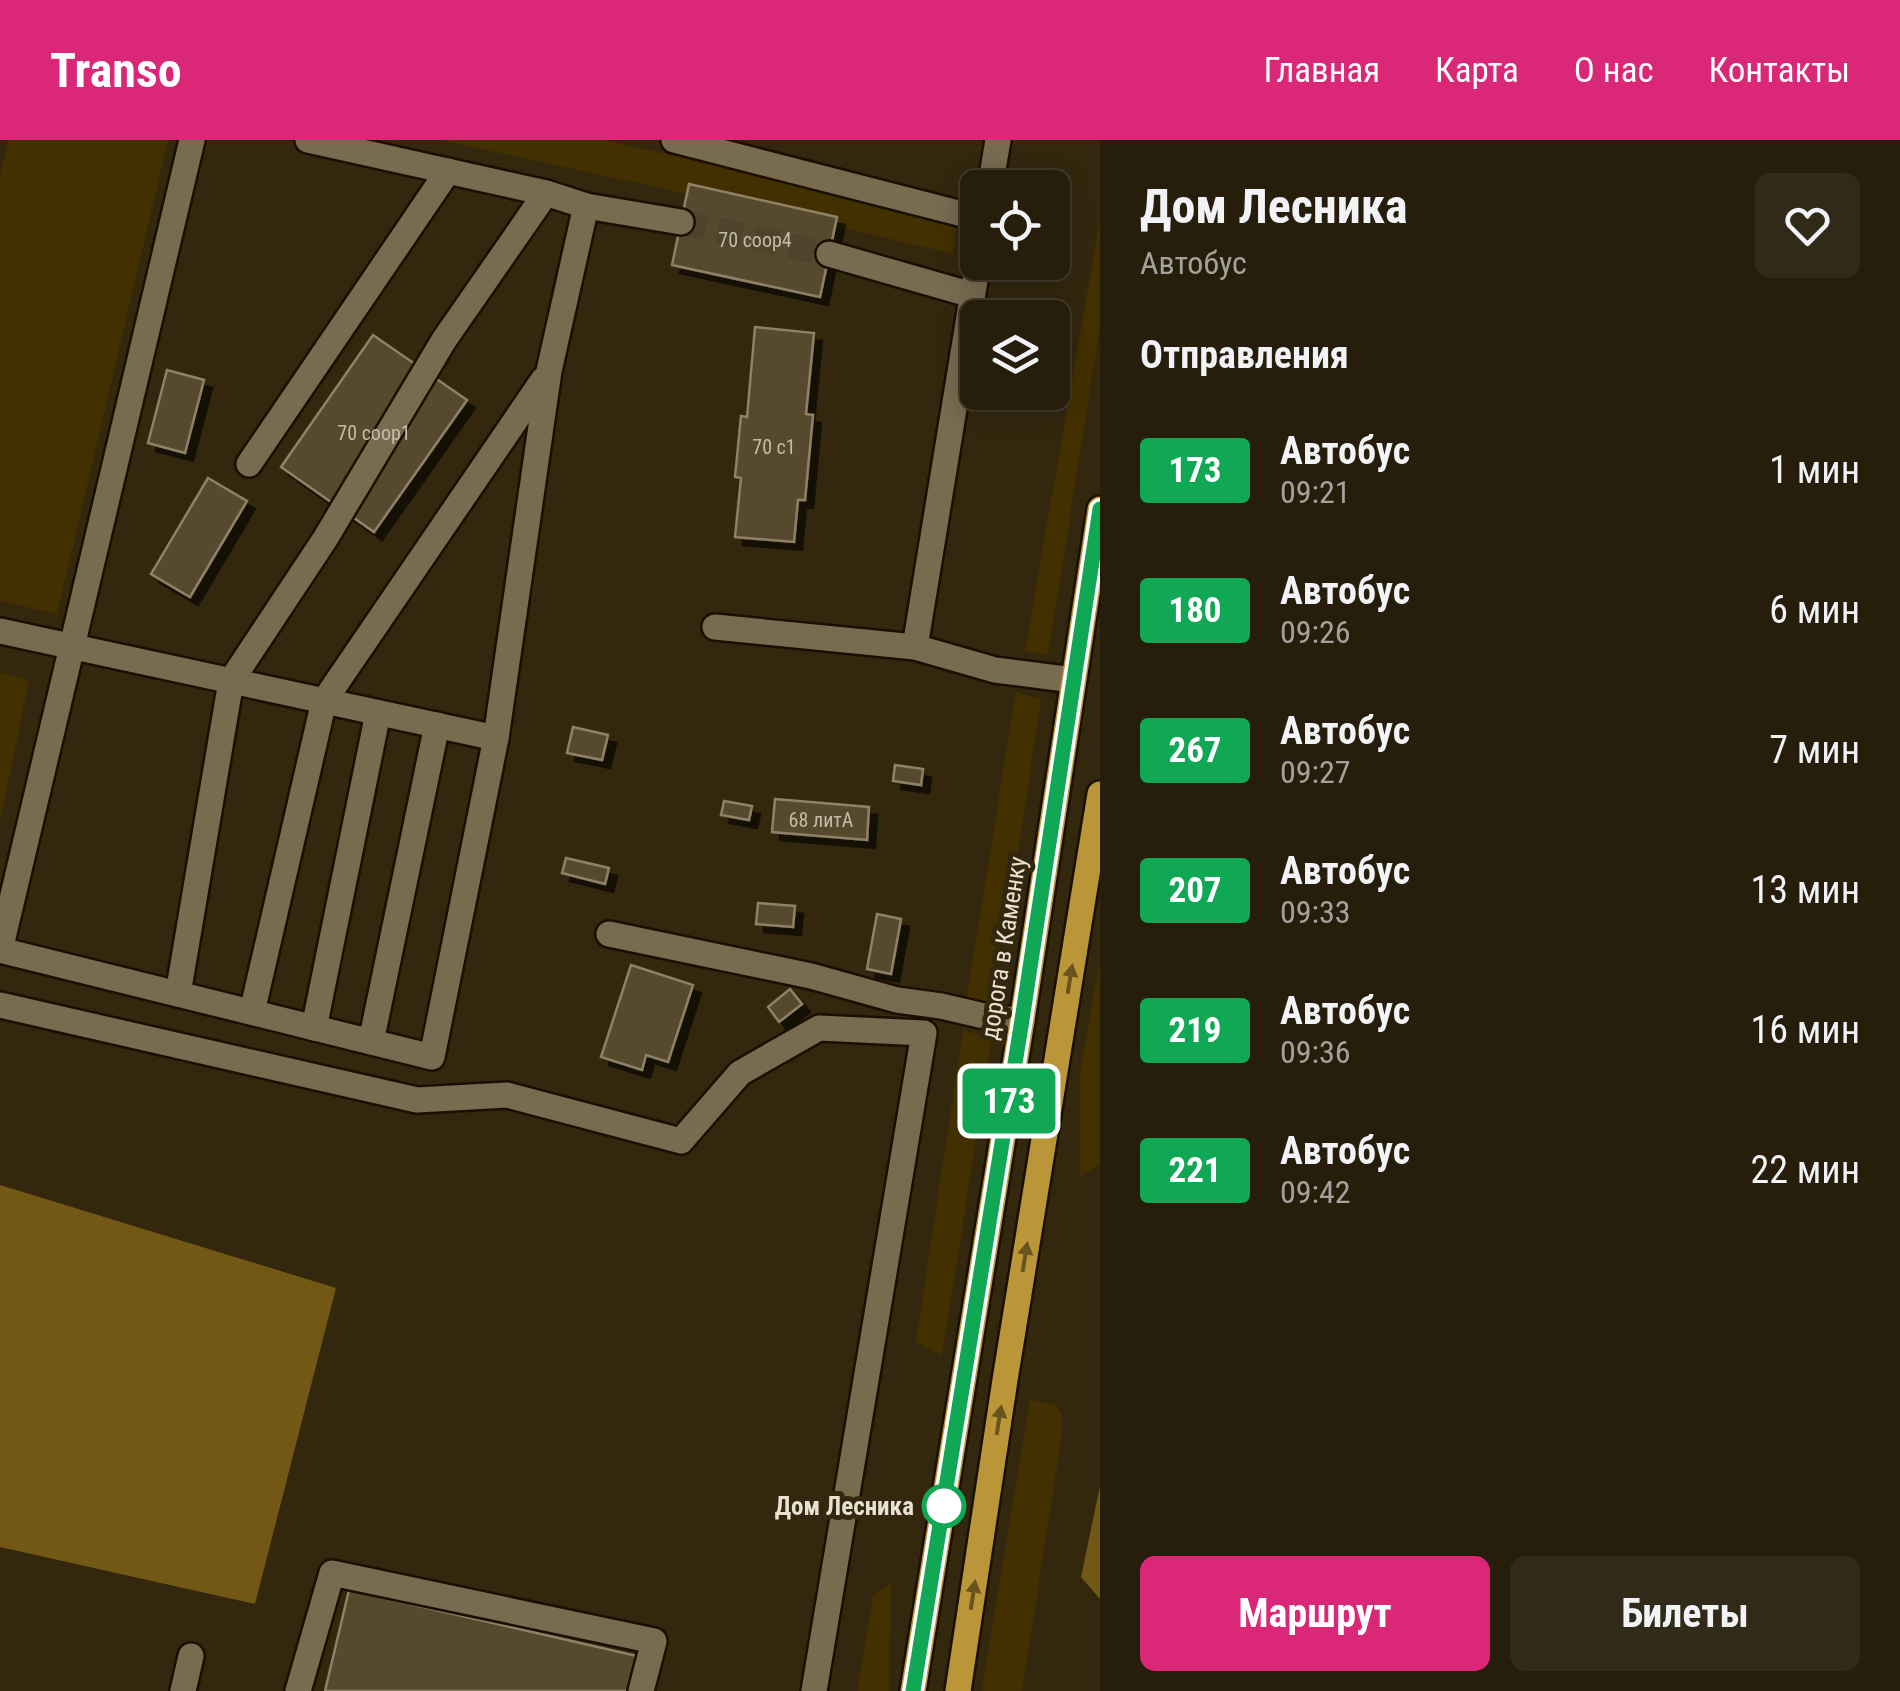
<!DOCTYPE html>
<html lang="ru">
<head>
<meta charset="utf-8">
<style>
	body { margin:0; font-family:"Roboto Condensed",sans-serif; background:#322a18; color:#f1f3f6; height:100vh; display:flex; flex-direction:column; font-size:38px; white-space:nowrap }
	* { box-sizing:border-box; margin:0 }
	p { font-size:32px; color:#a4a29c }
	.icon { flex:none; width:55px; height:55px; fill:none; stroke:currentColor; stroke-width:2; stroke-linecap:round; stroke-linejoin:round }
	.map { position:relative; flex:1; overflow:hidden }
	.details { display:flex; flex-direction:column; background:#261d0a; width:800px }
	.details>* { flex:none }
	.badge { padding:0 20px; border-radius:8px; font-size:35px; line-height:65px }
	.controls { position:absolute; left:960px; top:30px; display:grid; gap:20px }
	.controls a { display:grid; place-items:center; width:110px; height:110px; border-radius:15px; background:#261d0a; box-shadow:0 5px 25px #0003,0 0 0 2px #423b2b; font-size:50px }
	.map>.badge { position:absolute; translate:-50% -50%; box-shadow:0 0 0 5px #fff }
	h2 { padding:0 40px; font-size:38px; line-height:90px }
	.round { display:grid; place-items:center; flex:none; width:105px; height:105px; border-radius:15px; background:#322a18 }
	.overview { display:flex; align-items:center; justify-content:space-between; height:170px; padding:0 40px }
	h1 { font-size:48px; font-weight:700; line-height:75px }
	.button { display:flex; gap:20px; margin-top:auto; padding:20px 40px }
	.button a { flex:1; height:115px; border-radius:15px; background:#db2777; color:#fff; font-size:40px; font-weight:700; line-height:115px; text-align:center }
	.button a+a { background:#322a18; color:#f1f3f6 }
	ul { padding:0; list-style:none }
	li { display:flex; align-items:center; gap:30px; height:140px; padding:0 40px }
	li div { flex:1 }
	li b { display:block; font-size:38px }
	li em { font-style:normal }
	li .badge { min-width:110px; font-weight:700; text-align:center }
	header { display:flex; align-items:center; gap:60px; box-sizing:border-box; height:140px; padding:0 50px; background:#db2777; color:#fff }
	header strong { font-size:48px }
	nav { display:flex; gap:55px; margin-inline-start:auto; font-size:35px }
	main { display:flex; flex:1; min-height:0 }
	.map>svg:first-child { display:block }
	.green { fill:#433000 }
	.forest { fill:#735815 }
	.building { fill:#56492f; stroke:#8f8165; stroke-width:2.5; filter:url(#shadow) }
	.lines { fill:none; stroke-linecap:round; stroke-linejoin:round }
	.minor-tunnel { stroke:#4e432c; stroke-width:25; stroke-dasharray:25 12; stroke-linecap:butt }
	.minor-casing { stroke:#1a1000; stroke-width:30 }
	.major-casing { stroke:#1a1000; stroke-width:30 }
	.minor { stroke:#786b50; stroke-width:25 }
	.major { stroke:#bb9639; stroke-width:25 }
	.oneway { fill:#69531f }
	.line-casing { stroke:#fff; stroke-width:22 }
	.line { stroke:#10a855; stroke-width:15 }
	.stop-dot { fill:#fff; stroke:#10a855; stroke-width:5 }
	.labels { text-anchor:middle; stroke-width:10; stroke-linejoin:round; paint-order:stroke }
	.number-label { font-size:20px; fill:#c4bcaa }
	.street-label { font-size:25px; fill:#e9e2d3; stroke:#33270e }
	.stop-label { font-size:25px; font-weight:bold; fill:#e9e2d3; stroke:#33270e; text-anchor:end }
</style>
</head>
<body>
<header>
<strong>Transo</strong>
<nav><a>Главная</a><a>Карта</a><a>О нас</a><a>Контакты</a></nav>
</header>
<main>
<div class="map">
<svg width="1100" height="1551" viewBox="0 0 1100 1551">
	<defs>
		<filter id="shadow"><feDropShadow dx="8" dy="8" stdDeviation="0" flood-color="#0009"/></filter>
	</defs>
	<rect width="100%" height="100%" fill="#33270e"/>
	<!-- green -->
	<g class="green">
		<path d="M9,0h159l-111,474 -57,-13v-425z"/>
		<path d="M441,0h163l353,80 -4,34 -117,-28 1,-10 -147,-31 -3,9z"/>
		<path d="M1100,79v108l-52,328 -23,-4z"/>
		<path d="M0,532l29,8 -29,143z"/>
		<path d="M1016,552l25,7 -45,302 -30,1z"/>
		<path d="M1100,821v204l-20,11v-105z"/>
		<path d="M963,890l29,9 -50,317 -26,-14z"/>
		<path d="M1030,1260l24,4 8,11v19l-40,257h-40z"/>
		<path d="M891,1444l-2,107h-32l16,-96z"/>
	</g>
	<!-- forest -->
	<g class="forest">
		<path d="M0,1045l336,103 -81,316 -255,-57z"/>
		<path d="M1100,1346v113l-19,-22z"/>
	</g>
	<!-- building -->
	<g class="building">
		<path d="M689,44l148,33 -17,80 -148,-32z"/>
		<path d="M755,187l59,6 -8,81 7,1 -8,85h-7l-4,42 -59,-5 6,-59 -6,-1 6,-61 6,1z"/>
		<path d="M373,195l94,65 -93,132 -93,-65z"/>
		<path d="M167,230l37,10 -19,73 -37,-10z"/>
		<path d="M208,338l39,23 -57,96 -39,-23z"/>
		<path d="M573,587l35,8 -6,25 -35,-7z"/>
		<path d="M895,625l28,4 -2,16 -28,-4z"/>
		<path d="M775,659l94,8 -2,33 -95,-8z"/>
		<path d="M724,661l28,5 -3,14 -28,-5z"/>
		<path d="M566,718l43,10 -4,16 -43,-11z"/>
		<path d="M758,763l37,3 -2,21 -37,-3z"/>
		<path d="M877,774l24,5 -10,55 -24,-5z"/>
		<path d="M631,825l62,20 -25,77 -22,-7 -4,15 -41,-13z"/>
		<path d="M790,849l12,15 -23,18 -11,-15z"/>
		<path d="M349,1450l288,66 -8,35h-304z"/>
	</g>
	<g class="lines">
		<!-- minor-tunnel -->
		<path class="minor-tunnel" d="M681,82l148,32"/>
		<defs>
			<g id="minor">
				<path d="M192,0l-192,810 432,107 64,-319 53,-367 37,-165"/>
				<path d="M308,0l238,53 40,13 95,16"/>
				<path d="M674,0l304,78"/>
				<path d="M990,48l8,-48"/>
				<path d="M829,114l143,41"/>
				<path d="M249,324l199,-293"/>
				<path d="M715,487l200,20 80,23 78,10"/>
				<path d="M0,491l496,107"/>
				<path d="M915,507l63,-385"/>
				<path d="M609,794l202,42 86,24 44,6 43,10 38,5"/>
				<path d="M178,854l53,-313 94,-142 119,-199 102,-147"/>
				<path d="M0,865l417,95 90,-5 174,46 59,-68 79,-45 105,5 -110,658"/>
				<path d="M252,872l72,-311 219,-321"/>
				<path d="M314,888l64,-315"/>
				<path d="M371,902l66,-317"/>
				<path d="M183,1551l8,-35"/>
				<path d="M298,1551l34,-118 322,68 -13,50"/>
			</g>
			<g id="major">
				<path d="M913,1551l109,-670 78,-512"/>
				<path d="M958,1551l47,-311 95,-586"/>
			</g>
		</defs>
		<!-- minor casing -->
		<use href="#minor" class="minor-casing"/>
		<!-- major casing -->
		<use href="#major" class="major-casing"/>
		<!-- minor -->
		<use href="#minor" class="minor"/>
		<!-- major -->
		<use href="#major" class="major"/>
	</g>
	<!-- one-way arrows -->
	<defs><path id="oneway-solid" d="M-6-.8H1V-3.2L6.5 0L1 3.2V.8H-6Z" transform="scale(2.5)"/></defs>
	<g class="oneway">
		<use href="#oneway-solid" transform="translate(1070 839) rotate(-81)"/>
		<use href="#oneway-solid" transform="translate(1025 1117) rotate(-81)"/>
		<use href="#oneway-solid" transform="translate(999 1280) rotate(-81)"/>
		<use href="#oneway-solid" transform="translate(973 1455) rotate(-81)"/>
	</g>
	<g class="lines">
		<defs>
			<path id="line" d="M913,1551l109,-671 78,-511"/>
		</defs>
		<!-- line casing -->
		<use href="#line" class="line-casing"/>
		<!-- line -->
		<use href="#line" class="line"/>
	</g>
	<!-- markers -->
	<circle class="stop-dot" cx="944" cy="1366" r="20"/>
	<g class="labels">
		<!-- number labels -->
		<g class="number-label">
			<text x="755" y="107">70 соор4</text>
			<text x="374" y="300">70 соор1</text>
			<text x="774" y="314">70 с1</text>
			<text x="821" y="687">68 литА</text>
		</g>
		<!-- street labels -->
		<g class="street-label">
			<text transform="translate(1003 808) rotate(-81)" y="9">дорога в Каменку</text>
		</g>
		<!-- stop labels -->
		<g class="stop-label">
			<text x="914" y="1375">Дом Лесника</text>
		</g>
	</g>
</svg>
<div class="controls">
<a><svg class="icon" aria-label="locate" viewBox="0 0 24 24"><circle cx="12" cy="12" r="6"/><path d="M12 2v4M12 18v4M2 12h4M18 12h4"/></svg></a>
<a><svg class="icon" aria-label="layers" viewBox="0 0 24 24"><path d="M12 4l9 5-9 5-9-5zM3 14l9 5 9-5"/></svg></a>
</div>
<b class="badge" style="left:1009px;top:961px;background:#10a855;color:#fff">173</b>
</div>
<section class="details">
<div class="overview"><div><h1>Дом Лесника</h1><p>Автобус</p></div><a class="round"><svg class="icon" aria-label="heart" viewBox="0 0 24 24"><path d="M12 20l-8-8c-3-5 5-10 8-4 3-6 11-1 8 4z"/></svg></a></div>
<h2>Отправления</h2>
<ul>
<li><span class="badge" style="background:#10a855;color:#fff">173</span><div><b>Автобус</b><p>09:21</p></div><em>1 мин</em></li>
<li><span class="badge" style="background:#10a855;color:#fff">180</span><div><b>Автобус</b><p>09:26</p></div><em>6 мин</em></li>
<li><span class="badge" style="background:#10a855;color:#fff">267</span><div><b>Автобус</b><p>09:27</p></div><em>7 мин</em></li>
<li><span class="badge" style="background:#10a855;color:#fff">207</span><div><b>Автобус</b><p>09:33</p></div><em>13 мин</em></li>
<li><span class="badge" style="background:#10a855;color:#fff">219</span><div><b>Автобус</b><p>09:36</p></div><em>16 мин</em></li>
<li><span class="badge" style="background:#10a855;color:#fff">221</span><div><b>Автобус</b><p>09:42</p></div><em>22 мин</em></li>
</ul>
<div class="button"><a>Маршрут</a><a>Билеты</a></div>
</section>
</main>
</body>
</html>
